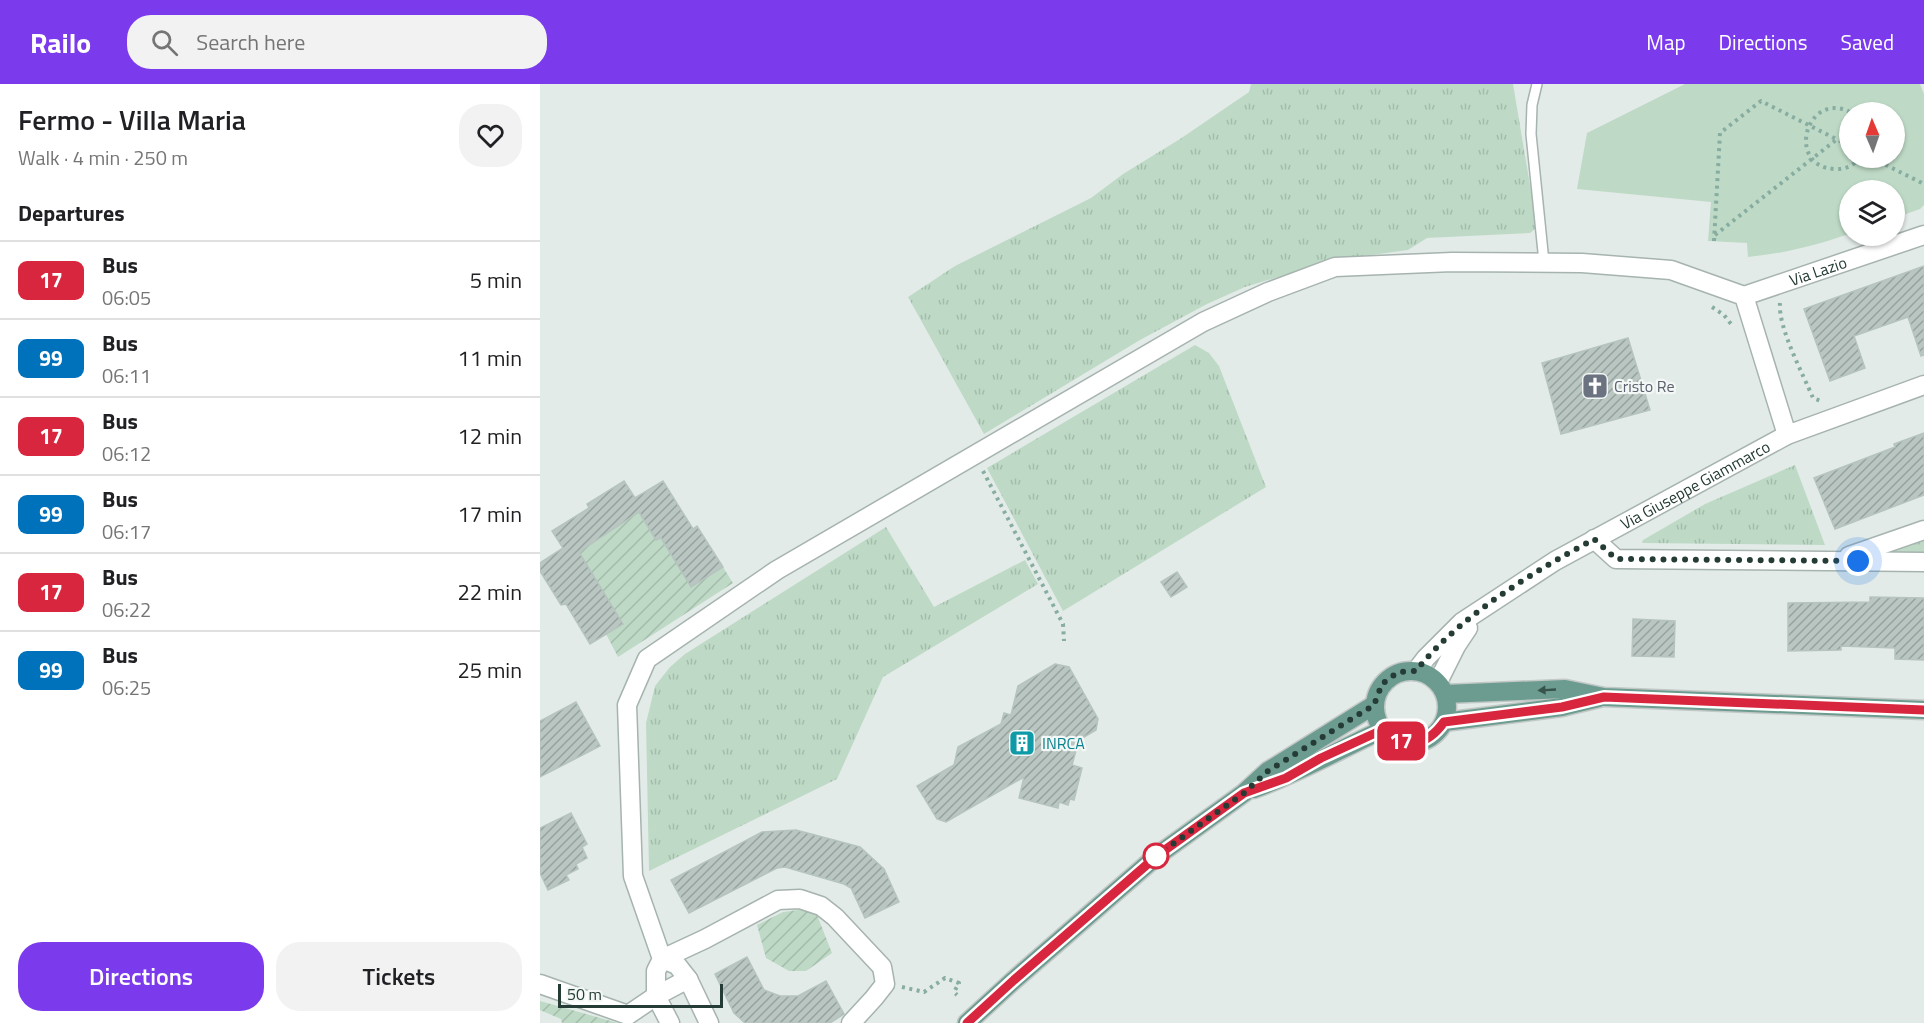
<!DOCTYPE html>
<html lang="en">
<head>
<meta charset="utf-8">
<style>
	body { margin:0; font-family:"Titillium Web",sans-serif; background:#f2f2f2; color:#202124; height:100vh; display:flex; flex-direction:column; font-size:22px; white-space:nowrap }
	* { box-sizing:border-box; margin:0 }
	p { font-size:20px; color:#757577 }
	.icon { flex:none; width:33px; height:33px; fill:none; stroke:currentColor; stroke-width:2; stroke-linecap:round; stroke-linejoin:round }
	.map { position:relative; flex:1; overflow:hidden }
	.details { display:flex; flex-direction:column; background:#fff; width:540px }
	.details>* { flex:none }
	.badge { padding:0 12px; border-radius:9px; font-size:21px; line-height:39px }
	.needle { width:39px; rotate:358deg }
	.buttons { position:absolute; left:1299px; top:18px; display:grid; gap:12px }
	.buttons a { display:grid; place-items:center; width:66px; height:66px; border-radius:50%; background:#fff; box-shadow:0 2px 4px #0004; font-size:30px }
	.scale { position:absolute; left:18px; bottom:15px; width:165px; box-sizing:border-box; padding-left:6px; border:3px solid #253b35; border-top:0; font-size:16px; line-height:21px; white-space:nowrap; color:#253b35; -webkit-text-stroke:4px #f3f8f6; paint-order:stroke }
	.you { position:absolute; width:30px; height:30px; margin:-15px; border:4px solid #fff; border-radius:50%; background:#1a73e8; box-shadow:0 0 0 9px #1a73e833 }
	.map>.badge { position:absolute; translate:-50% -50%; box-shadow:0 0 0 3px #fff }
	h2 { padding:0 18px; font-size:22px; line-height:54px }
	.round { display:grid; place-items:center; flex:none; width:63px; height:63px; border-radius:24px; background:#f2f2f2 }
	.head { display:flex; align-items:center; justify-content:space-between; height:102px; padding:0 18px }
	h1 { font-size:28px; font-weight:600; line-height:45px }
	.cta { display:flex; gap:12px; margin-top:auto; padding:12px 18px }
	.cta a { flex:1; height:69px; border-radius:24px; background:#7c3aed; color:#fff; font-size:24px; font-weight:600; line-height:69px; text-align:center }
	.cta a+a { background:#f2f2f2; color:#202124 }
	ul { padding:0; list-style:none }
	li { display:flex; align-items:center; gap:18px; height:78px; padding:0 18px; border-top:2px solid #e0e0e0 }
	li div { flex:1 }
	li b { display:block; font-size:22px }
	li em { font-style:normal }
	li .badge { min-width:66px; font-weight:700; text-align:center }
	header { display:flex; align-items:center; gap:36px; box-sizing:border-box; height:84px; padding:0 30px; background:#7c3aed; color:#fff }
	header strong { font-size:28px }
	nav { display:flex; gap:33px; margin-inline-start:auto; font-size:21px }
	.search { width:420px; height:54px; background:#f2f2f2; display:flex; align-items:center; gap:15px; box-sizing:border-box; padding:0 21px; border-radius:24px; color:#757577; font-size:22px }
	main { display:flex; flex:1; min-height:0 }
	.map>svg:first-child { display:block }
	.grass { fill:url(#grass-tufts) }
	.park { fill:#bedac6; fill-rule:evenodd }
	.garden { fill:url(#garden-furrows) }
	.building { fill:url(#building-hatch); stroke:#b6c4bf; stroke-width:1.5 }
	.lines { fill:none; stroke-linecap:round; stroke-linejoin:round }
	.lane-casing { stroke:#a6b3af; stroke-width:12 }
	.street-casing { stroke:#a6b3af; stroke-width:21 }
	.primary-casing { stroke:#c2c8c6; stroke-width:21 }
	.path { stroke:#87aca0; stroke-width:4; stroke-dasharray:3 4.5; stroke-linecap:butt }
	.lane { stroke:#fff; stroke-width:9 }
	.street { stroke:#fff; stroke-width:18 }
	.primary { stroke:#6c9c90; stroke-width:18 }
	.oneway { fill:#37534c }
	.line-casing { stroke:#fff; stroke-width:14 }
	.line { stroke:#d7263d; stroke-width:9 }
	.walk { stroke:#253b35; stroke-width:6; stroke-dasharray:0 10.8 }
	.stop-dot { fill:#fff; stroke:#d7263d; stroke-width:3 }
	.labels { text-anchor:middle; stroke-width:4.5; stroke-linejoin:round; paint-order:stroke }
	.street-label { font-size:16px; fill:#253b35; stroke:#f3f8f6 }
	.worship-label { font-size:16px; fill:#5b616d; stroke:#f3f8f6; text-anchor:start }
	.culture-label { font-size:16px; fill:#0d838f; stroke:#f3f8f6; text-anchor:start }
</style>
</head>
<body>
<header>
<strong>Railo</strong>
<div class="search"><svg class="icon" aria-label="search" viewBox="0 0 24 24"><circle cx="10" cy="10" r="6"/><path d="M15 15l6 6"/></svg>Search here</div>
<nav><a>Map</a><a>Directions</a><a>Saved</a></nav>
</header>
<main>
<section class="details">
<div class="head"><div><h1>Fermo - Villa Maria</h1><p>Walk · 4 min · 250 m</p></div><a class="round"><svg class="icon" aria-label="heart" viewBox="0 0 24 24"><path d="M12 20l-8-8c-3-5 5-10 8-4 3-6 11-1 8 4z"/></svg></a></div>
<h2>Departures</h2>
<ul>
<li><span class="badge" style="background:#d7263d;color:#fff">17</span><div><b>Bus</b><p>06:05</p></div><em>5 min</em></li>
<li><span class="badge" style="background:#0072bc;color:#fff">99</span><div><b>Bus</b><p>06:11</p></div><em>11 min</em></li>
<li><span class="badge" style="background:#d7263d;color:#fff">17</span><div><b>Bus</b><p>06:12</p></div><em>12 min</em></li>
<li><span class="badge" style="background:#0072bc;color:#fff">99</span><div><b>Bus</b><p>06:17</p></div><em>17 min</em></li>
<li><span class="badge" style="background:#d7263d;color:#fff">17</span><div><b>Bus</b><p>06:22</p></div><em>22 min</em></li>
<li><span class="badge" style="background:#0072bc;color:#fff">99</span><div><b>Bus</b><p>06:25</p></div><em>25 min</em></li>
</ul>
<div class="cta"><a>Directions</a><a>Tickets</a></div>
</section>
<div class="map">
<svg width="1384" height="939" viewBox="0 0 1384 939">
	<defs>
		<pattern id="grass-tufts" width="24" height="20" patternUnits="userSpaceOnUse" patternTransform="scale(1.5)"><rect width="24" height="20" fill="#bedac6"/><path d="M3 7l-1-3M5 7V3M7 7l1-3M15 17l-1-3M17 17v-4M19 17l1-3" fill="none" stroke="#a3bcab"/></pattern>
		<pattern id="garden-furrows" width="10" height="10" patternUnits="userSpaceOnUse" patternTransform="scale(1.5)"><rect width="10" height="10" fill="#bedac6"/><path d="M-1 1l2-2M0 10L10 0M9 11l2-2" fill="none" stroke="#a3bcab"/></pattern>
		<pattern id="building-hatch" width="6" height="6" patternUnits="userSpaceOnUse" patternTransform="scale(1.5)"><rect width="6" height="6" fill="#b9c6c1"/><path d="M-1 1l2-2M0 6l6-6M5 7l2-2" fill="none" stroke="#96a29e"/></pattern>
	</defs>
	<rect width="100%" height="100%" fill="#e3ebe8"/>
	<!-- grass -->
	<g class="grass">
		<path d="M711,0h262l23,137 -1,8 -5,4 -103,5 -19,12 -74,10 -89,27 -38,17 -67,36 -156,94 -76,-137 47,-31 136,-68 32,-24 57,-35 69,-47z"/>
		<path d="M655,261l14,8 10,13 47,121 -203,124 -76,-143z"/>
		<path d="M1255,381l30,80 -182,-2 -1,-1 1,-2 62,-36z"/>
		<path d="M346,443l48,80 91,-47 13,24 -155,93 -46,102 -188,92 -3,-148 9,-37 15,-19 15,-13z"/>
		<path d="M1384,451v21l-55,-1z"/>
	</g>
	<!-- park -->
	<path class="park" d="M1145,0h235l4,10v111l-4,4 -25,9 -1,-28h-44l-1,44c-35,12 -63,19 -101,23l-1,-14 -39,-2 3,-39 -134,-13 10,-56zM1310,28h44v46h-44z"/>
	<!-- garden -->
	<g class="garden">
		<path d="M99,428l17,28 5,-2 30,49 32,-20 10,16 -115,74 -12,-23 17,-10 -28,-46 -24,-21z"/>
		<path d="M258,826h8l11,5 15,38 -26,18h-17l-23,-13 -9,-33 26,-13z"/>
		<path d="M0,917l78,22h-56l-1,-4 -21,-9z"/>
	</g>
	<!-- building -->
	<g class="building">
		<path d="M1384,182v89l-3,1 -13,-39 -54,19 11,32 -35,13 -26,-72z"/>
		<path d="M1088,254l22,72 -89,24 -19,-71z"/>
		<path d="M1384,349v62l-89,34 -21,-51 81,-31 -1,-3z"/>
		<path d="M84,397l11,17 28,-17 30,48 4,-3 26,41 -32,20 -30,-49 -5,2 -17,-28 -60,40 44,72 -33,20 -24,-40 -5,1 -21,-34v-8l23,-15 -11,-17 37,-23 -2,-4z"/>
		<path d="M637,488l10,15 -16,10 -10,-15z"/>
		<path d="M1330,513l54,1v62l-29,-1v-11l-54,-2v4l-53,1v-48l82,-1z"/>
		<path d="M1093,535l42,2 -1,36 -42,-1z"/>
		<path d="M515,580l14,3 29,52 -2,11 -17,10 -7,25 10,3 -8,32 -4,-1 -2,6 -9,-3 -1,6 -39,-10 5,-21 -78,45 -9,-3 -20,-33 37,-21 4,-18 43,-23 3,-11 7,2 7,-29z"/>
		<path d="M36,618l24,44 -60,31v-56z"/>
		<path d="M31,729l16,31 -5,3 5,11 -11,6 2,5 -12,6 3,5 -21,10 -8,-17v-45z"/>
		<path d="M256,746l64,17 24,22 15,33 -34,16 -14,-30 -7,-4 -59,-17 -8,1 -88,45 -18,-33 91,-48z"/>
		<path d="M207,873l17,33 16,6h18l28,-15 18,33 -14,9h-85l-11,-10 -19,-39z"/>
	</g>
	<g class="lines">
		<defs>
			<path id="lane" d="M997,0l-5,21 -1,29 13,128"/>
			<g id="street">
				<path id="s1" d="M1204,212l180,-61"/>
				<path d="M1054,455l22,20 308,3"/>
				<path d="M1309,472l75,-26"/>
				<path id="s2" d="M876,587l10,-13 36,-36 93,-61 232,-126 137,-50"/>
				<path d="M898,598l18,-36 12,-18"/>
				<path d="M122,875l43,-20 73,-39 22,-1 21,7 14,11 47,50 3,17 -11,14 -23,25"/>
				<path d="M122,875l15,6 11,14 21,44"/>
				<path d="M0,900l88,31 28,-19v-25l6,-12 -29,-83 -6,-171 20,-46 130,-89 426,-248 65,-30 67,-25 117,-5 130,1 89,7 73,26 43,139"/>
				<path d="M130,939l-14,-27 32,-17"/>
			</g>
			<g id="primary">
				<circle cx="871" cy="623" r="36"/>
				<path d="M905,610l120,-5 39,8 320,13"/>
				<path d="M904,638l118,-15 37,-9"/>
				<path d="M714,705c44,-16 85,-39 128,-59"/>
				<path d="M427,939l47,-43 144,-125 86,-62 24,-22 106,-66"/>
			</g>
		</defs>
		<!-- lane casing -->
		<use href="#lane" class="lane-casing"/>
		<!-- street casing -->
		<use href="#street" class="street-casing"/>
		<!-- primary casing -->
		<use href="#primary" class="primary-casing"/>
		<!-- path -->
		<g class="path">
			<path d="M1310,28c-44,-22 -65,55 -15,57 10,1 19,-4 25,-11"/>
			<path d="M1332,74l52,26"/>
			<path d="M1175,151l121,-95"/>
			<path d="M1174,157l6,-108 41,-32 89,45"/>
			<path d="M1240,219c-2,25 23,71 33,95l8,3"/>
			<path d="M1172,223l12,8 7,9"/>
			<path d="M443,387l80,153 1,17"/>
			<path d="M362,903l22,5 21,-14 14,5 -5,9 3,3"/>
		</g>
		<!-- lane -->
		<use href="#lane" class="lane"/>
		<!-- street -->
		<use href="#street" class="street"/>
		<!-- primary -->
		<use href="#primary" class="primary"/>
	</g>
	<!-- one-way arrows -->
	<defs><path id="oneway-solid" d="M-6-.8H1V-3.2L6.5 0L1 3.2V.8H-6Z" transform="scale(1.5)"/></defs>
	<use class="oneway" href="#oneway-solid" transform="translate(1007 606) rotate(177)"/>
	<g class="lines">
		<defs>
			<path id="line" d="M427,939l47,-43 144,-125 86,-62 42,-15 35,-20 61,-28c24,19 44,17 62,-8l118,-15 42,-10 320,13"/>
		</defs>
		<!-- line casing -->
		<use href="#line" class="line-casing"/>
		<!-- line -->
		<use href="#line" class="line"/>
		<!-- walk -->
		<path class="walk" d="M616,772l88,-63 24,-22 106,-66 8,-21 16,-12 18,-1c44,-56 116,-98 178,-132l22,20 242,2"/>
	</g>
	<!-- icons -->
	<defs>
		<symbol id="church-square" viewBox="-11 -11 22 22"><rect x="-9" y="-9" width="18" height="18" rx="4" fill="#6b7280" stroke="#f3f8f6"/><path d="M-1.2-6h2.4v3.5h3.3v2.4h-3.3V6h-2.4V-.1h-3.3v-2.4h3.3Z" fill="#fff"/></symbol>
		<symbol id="building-square" viewBox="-11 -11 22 22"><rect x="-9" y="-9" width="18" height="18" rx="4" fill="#0f9aa8" stroke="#f3f8f6"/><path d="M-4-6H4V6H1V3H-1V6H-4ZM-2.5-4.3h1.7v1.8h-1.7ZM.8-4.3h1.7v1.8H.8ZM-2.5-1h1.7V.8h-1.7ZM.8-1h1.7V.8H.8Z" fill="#fff"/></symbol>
	</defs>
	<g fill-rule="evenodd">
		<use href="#church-square" x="1040" y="287" width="30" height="30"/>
		<use href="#building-square" x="467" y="644" width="30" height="30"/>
	</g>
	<!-- markers -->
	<circle class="stop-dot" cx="616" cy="772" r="12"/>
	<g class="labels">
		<!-- street labels -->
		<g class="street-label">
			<text dy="6" stroke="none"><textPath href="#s1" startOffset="78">Via Lazio</textPath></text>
			<text dy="6" stroke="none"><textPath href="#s2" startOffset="338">Via Giuseppe Giammarco</textPath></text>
		</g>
		<!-- worship labels -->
		<g class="worship-label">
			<text x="1074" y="308">Cristo Re</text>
		</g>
		<!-- culture labels -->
		<g class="culture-label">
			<text x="502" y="665">INRCA</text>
		</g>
	</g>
</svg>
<div class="buttons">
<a><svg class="needle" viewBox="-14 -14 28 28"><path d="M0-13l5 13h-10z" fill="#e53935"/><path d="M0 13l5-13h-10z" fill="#757577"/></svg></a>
<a><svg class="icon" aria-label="layers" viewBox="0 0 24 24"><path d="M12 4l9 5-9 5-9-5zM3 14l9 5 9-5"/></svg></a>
</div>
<div class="scale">50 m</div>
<div class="you" style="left:1318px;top:477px"></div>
<b class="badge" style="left:861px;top:657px;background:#d7263d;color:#fff">17</b>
</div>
</main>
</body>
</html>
